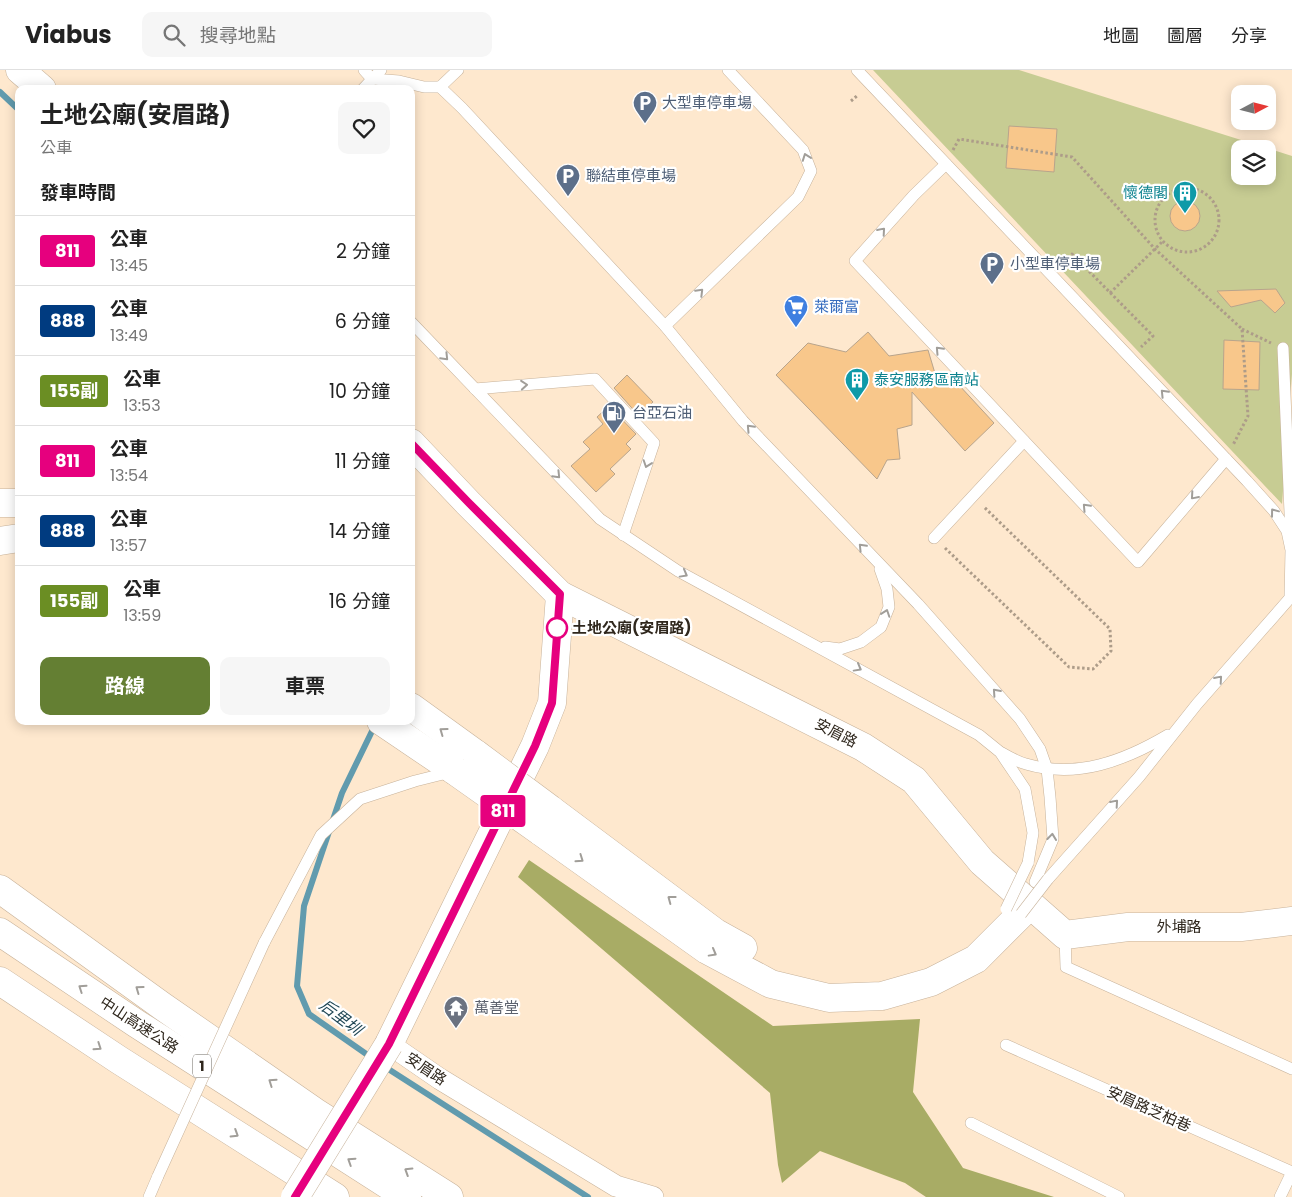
<!DOCTYPE html>
<html lang="zh-TW">
<head>
<meta charset="utf-8">
<style>
	body { margin:0; font-family:Poppins,"Noto Sans TC",sans-serif; background:#f6f6f6; color:#222; height:100vh; display:flex; flex-direction:column; font-size:19px; white-space:nowrap }
	* { box-sizing:border-box; margin:0 }
	p { font-size:16px; color:#767676 }
	.icon { flex:none; width:28px; height:28px; fill:none; stroke:currentColor; stroke-width:2; stroke-linecap:round; stroke-linejoin:round }
	.map { position:relative; flex:1; overflow:hidden }
	.panel { position:absolute; left:15px; top:15px; width:400px; height:640px; display:flex; flex-direction:column; background:#fff; border-radius:10px; box-shadow:0 2px 12px #0003 }
	.panel>* { flex:none }
	.badge { padding:0 10px; border-radius:4px; font-size:18px; line-height:32px }
	.needle { width:32px; rotate:83deg }
	.fabs { position:absolute; left:1231px; top:15px; display:grid; gap:10px }
	.fabs a { display:grid; place-items:center; width:45px; height:45px; border-radius:10px; background:#fff; box-shadow:0 2px 12px #0003; font-size:25px }
	.map>.badge { position:absolute; translate:-50% -50%; box-shadow:0 0 0 2px #fff }
	h2 { padding:0 25px; font-size:19px; line-height:45px }
	.round { display:grid; place-items:center; flex:none; width:52px; height:52px; border-radius:10px; background:#f6f6f6 }
	.overview { display:flex; align-items:center; justify-content:space-between; height:85px; padding:0 25px }
	h1 { font-size:24px; font-weight:700; line-height:38px }
	.action { display:flex; gap:10px; margin-top:auto; padding:10px 25px }
	.action a { flex:1; height:58px; border-radius:10px; background:#647f33; color:#fff; font-size:20px; font-weight:700; line-height:58px; text-align:center }
	.action a+a { background:#f6f6f6; color:#222 }
	ul { padding:0; list-style:none }
	li { display:flex; align-items:center; gap:15px; height:70px; padding:0 25px; border-top:1px solid #e0e0e0 }
	li div { flex:1 }
	li b { display:block; font-size:19px }
	li em { font-style:normal }
	li .badge { min-width:55px; font-weight:700; text-align:center }
	header { display:flex; align-items:center; gap:30px; box-sizing:border-box; height:70px; padding:0 25px; background:#fff; border-bottom:1px solid #e0e0e0 }
	header strong { font-size:24px }
	nav { display:flex; gap:28px; margin-inline-start:auto; font-size:18px }
	.search { width:350px; height:45px; background:#f6f6f6; display:flex; align-items:center; gap:12px; box-sizing:border-box; padding:0 18px; border-radius:10px; color:#767676; font-size:19px }
	.map>svg:first-child { display:block }
	.green { fill:#c7cc93; fill-rule:evenodd }
	.forest { fill:#a8ac65 }
	.lines { fill:none; stroke-linecap:round; stroke-linejoin:round }
	.stream { stroke:#619bae; stroke-width:6 }
	.building { fill:#f8c78b; stroke:#b8a48c }
	.lane-casing { stroke:#c7b29a; stroke-width:12 }
	.street-casing { stroke:#c7b29a; stroke-width:22 }
	.secondary-casing { stroke:#c7b29a; stroke-width:29 }
	.highway-casing { stroke:#c7b29a; stroke-width:29 }
	.path { stroke:#ad9c89; stroke-width:3; stroke-dasharray:2.5 2.5; stroke-linecap:butt }
	.lane { stroke:#fff; stroke-width:11 }
	.street { stroke:#fff; stroke-width:21 }
	.secondary { stroke:#fff; stroke-width:28 }
	.highway { stroke:#fff; stroke-width:28 }
	.lane-bridge-casing { stroke:#c7b29a; stroke-width:12; stroke-linecap:butt }
	.secondary-bridge-casing { stroke:#c7b29a; stroke-width:29; stroke-linecap:butt }
	.highway-bridge-casing { stroke:#c7b29a; stroke-width:29; stroke-linecap:butt }
	.lane-bridge { stroke:#fff; stroke-width:11 }
	.secondary-bridge { stroke:#fff; stroke-width:28 }
	.highway-bridge { stroke:#fff; stroke-width:28 }
	.oneway { stroke:#a19e99 }
	.line-casing { stroke:#fff; stroke-width:11 }
	.line { stroke:#e6007e; stroke-width:8 }
	.stop-dot { fill:#fff; stroke:#e6007e; stroke-width:2.5 }
	.labels { text-anchor:middle; stroke-width:4.5; stroke-linejoin:round; paint-order:stroke }
	.shield { fill:#fff; stroke:#6d6861; stroke-width:1 }
	.shield-label { font-size:14px; font-weight:bold; fill:#2f271d }
	.service-label { font-size:15px; fill:#4e5e75; stroke:#fff; text-anchor:start }
	.culture-label { font-size:15px; fill:#0d838f; stroke:#fff; text-anchor:end }
	.shop-label { font-size:15px; fill:#366cbe; stroke:#fff; text-anchor:start }
	.stop-label { font-size:15px; font-weight:bold; fill:#2f271d; stroke:#fff; text-anchor:start }
	.street-label { font-size:15px; fill:#2f271d; stroke:#fff }
	.worship-label { font-size:15px; fill:#5b616d; stroke:#fff; text-anchor:start }
	.water-label { font-size:16px; font-style:italic; fill:#204755; stroke:#fff }
</style>
</head>
<body>
<header>
<strong>Viabus</strong>
<div class="search"><svg class="icon" aria-label="search" viewBox="0 0 24 24"><circle cx="10" cy="10" r="6"/><path d="M15 15l6 6"/></svg>搜尋地點</div>
<nav><a>地圖</a><a>圖層</a><a>分享</a></nav>
</header>
<div class="map">
<svg width="1292" height="1127" viewBox="0 0 1292 1127">
	<rect width="100%" height="100%" fill="#fee8ce"/>
	<!-- green -->
	<path class="green" d="M873,0h146l273,86v218l-10,130zM1240,79h28v27h-28z"/>
	<!-- forest -->
	<path class="forest" d="M529,790l244,166 147,-7 -7,73 50,76 91,29h-128l-21,-14 -85,-32 -38,32 -4,-18 -8,-72 -252,-216z"/>
	<g class="lines">
		<!-- stream -->
		<g class="stream">
			<path d="M0,22l19,18"/>
			<path d="M372,988l-63,-44 -12,-28 7,-80 38,-113 33,-68"/>
			<path d="M382,995l206,132"/>
		</g>
	</g>
	<!-- building -->
	<g class="building">
		<path d="M1009,56l48,3 -3,43 -48,-4z"/>
		<circle cx="1185" cy="146" r="15"/>
		<path d="M1276,219l9,14 -10,10 -14,-13 -30,7 -14,-16z"/>
		<path d="M868,262l21,24 39,-6 9,30 9,-9 48,52 -29,28 -53,-59v33l-15,4 3,30 -13,1 -10,19 -101,-104 32,-32 38,9z"/>
		<path d="M1224,270l36,2 -1,48 -36,-1z"/>
		<path d="M627,305l26,27 -14,14 -25,-28z"/>
		<path d="M609,336l27,28 -10,10 5,5 -21,20 5,5 -19,18 -25,-26 19,-17 -7,-7 20,-18 -6,-7z"/>
	</g>
	<g class="lines">
		<defs>
			<g id="lane">
				<path d="M364,0l8,9 27,2 25,6h16l22,21 203,218 78,95 175,183 102,115 20,30 7,20 3,28 3,42 -18,43"/>
				<path d="M857,0l390,411 27,30 13,20 4,19 -1,48 -93,106 -58,73 -91,102"/>
				<path d="M440,17l18,-17"/>
				<path d="M363,19l18,-19"/>
				<path d="M946,94l-32,31 -59,66 283,301 88,-103"/>
				<path d="M411,252l189,197 78,52 301,164 21,17 25,37 8,44 -5,30"/>
				<path d="M665,256l133,-129 13,-26 -8,-21 -75,-80"/>
				<path d="M1283,278l8,188"/>
				<path d="M475,319l120,-10 59,64 -31,92"/>
				<path d="M934,468l90,-97"/>
				<path d="M825,577l15,2 21,-7 20,-15 8,-20 -2,-18 -7,-20"/>
				<path d="M1002,683c7,4 16,9 24,11 51,15 98,-3 142,-29"/>
				<path d="M1065,865l1,32 226,102"/>
				<path d="M264,873l57,-108 39,-36 55,-18 36,-9"/>
				<path d="M1006,975l286,127"/>
				<path d="M971,1053l148,74"/>
				<path d="M149,1127l9,-21"/>
				<path d="M1280,1127l12,-25"/>
			</g>
			<path id="street" d="M389,974l51,35 176,107 37,11"/>
			<g id="secondary">
				<path d="M20,0l22,19"/>
				<path d="M411,373l57,60 92,92 303,152 51,33 68,82 83,73 63,-8h113l51,-6"/>
				<path d="M389,974l146,-298 17,-43 8,-108"/>
			</g>
			<g id="highway">
				<path d="M0,433h19"/>
				<path d="M0,471l19,-3"/>
				<path d="M411,637l65,47"/>
				<path d="M381,651l74,50"/>
				<path d="M550,739l166,124 27,15"/>
				<path d="M540,761l167,119 64,34 58,14 53,-2 49,-14 45,-23 45,-45"/>
				<path d="M0,819l162,117 153,106 134,85"/>
				<path d="M0,862l137,92 270,173"/>
				<path d="M0,911l119,79 216,137"/>
			</g>
		</defs>
		<!-- lane casing -->
		<use href="#lane" class="lane-casing"/>
		<!-- street casing -->
		<use href="#street" class="street-casing"/>
		<!-- secondary casing -->
		<use href="#secondary" class="secondary-casing"/>
		<!-- highway casing -->
		<use href="#highway" class="highway-casing"/>
		<!-- path -->
		<g class="path">
			<path d="M851,31l7,-6"/>
			<path d="M953,80l6,-11 113,18 83,92 87,80 6,87 -15,29"/>
			<circle cx="1187" cy="150" r="32"/>
			<path d="M1060,194l12,-10 81,82 -12,11"/>
			<path d="M1110,223l53,-52"/>
			<path d="M1242,259l29,14"/>
			<path d="M945,478l124,119 24,2 18,-18 -1,-22 -126,-122"/>
		</g>
		<!-- lane -->
		<use href="#lane" class="lane"/>
		<!-- street -->
		<use href="#street" class="street"/>
		<!-- secondary -->
		<use href="#secondary" class="secondary"/>
		<!-- highway -->
		<use href="#highway" class="highway"/>
		<defs>
			<g id="lane-bridge">
				<path d="M1006,839l22,-46"/>
				<path d="M1021,844l27,-35"/>
				<path d="M158,1106l106,-233"/>
			</g>
			<path id="secondary-bridge" d="M295,1127l94,-153"/>
			<g id="highway-bridge">
				<path d="M476,684l74,55"/>
				<path d="M455,701l85,60"/>
			</g>
		</defs>
		<!-- lane-bridge casing -->
		<use href="#lane-bridge" class="lane-bridge-casing"/>
		<!-- secondary-bridge casing -->
		<use href="#secondary-bridge" class="secondary-bridge-casing"/>
		<!-- highway-bridge casing -->
		<use href="#highway-bridge" class="highway-bridge-casing"/>
		<!-- lane-bridge -->
		<use href="#lane-bridge" class="lane-bridge"/>
		<!-- secondary-bridge -->
		<use href="#secondary-bridge" class="secondary-bridge"/>
		<!-- highway-bridge -->
		<use href="#highway-bridge" class="highway-bridge"/>
	</g>
	<!-- one-way arrows -->
	<defs><path id="oneway-chevron" d="M-2-3.5L2.5 0L-2 3.5" fill="none" stroke-width="1.6" stroke-linecap="round" stroke-linejoin="round" transform="scale(1.25)"/></defs>
	<g class="oneway">
		<use href="#oneway-chevron" transform="translate(806 87) rotate(-110)"/>
		<use href="#oneway-chevron" transform="translate(882 161) rotate(-49)"/>
		<use href="#oneway-chevron" transform="translate(700 222) rotate(-45)"/>
		<use href="#oneway-chevron" transform="translate(939 280) rotate(-133)"/>
		<use href="#oneway-chevron" transform="translate(445 287) rotate(46)"/>
		<use href="#oneway-chevron" transform="translate(524 315) rotate(-5)"/>
		<use href="#oneway-chevron" transform="translate(1164 323) rotate(-134)"/>
		<use href="#oneway-chevron" transform="translate(750 358) rotate(-133)"/>
		<use href="#oneway-chevron" transform="translate(647 394) rotate(109)"/>
		<use href="#oneway-chevron" transform="translate(557 405) rotate(46)"/>
		<use href="#oneway-chevron" transform="translate(1194 426) rotate(131)"/>
		<use href="#oneway-chevron" transform="translate(1086 437) rotate(-133)"/>
		<use href="#oneway-chevron" transform="translate(1274 442) rotate(-127)"/>
		<use href="#oneway-chevron" transform="translate(862 477) rotate(-134)"/>
		<use href="#oneway-chevron" transform="translate(684 504) rotate(29)"/>
		<use href="#oneway-chevron" transform="translate(886 543) rotate(-71)"/>
		<use href="#oneway-chevron" transform="translate(858 598) rotate(29)"/>
		<use href="#oneway-chevron" transform="translate(1219 609) rotate(-49)"/>
		<use href="#oneway-chevron" transform="translate(996 622) rotate(-132)"/>
		<use href="#oneway-chevron" transform="translate(443 661) rotate(-144)"/>
		<use href="#oneway-chevron" transform="translate(1115 733) rotate(-49)"/>
		<use href="#oneway-chevron" transform="translate(1052 767) rotate(-84)"/>
		<use href="#oneway-chevron" transform="translate(580 789) rotate(35)"/>
		<use href="#oneway-chevron" transform="translate(671 829) rotate(-143)"/>
		<use href="#oneway-chevron" transform="translate(713 883) rotate(29)"/>
		<use href="#oneway-chevron" transform="translate(82 918) rotate(-146)"/>
		<use href="#oneway-chevron" transform="translate(139 919) rotate(-144)"/>
		<use href="#oneway-chevron" transform="translate(98 977) rotate(34)"/>
		<use href="#oneway-chevron" transform="translate(272 1012) rotate(-145)"/>
		<use href="#oneway-chevron" transform="translate(235 1064) rotate(32)"/>
		<use href="#oneway-chevron" transform="translate(351 1091) rotate(-147)"/>
		<use href="#oneway-chevron" transform="translate(408 1101) rotate(-148)"/>
	</g>
	<g class="lines">
		<defs>
			<path id="line" d="M295,1127l94,-153 146,-298 17,-43 8,-109 -92,-92 -57,-59"/>
		</defs>
		<!-- line casing -->
		<use href="#line" class="line-casing"/>
		<!-- line -->
		<use href="#line" class="line"/>
	</g>
	<!-- icons -->
	<defs>
		<symbol id="parking-pin" viewBox="-11 -11 22 30"><path d="M0 17L-7.5 6A9.5 9.5 0 1 1 7.5 6Z" fill="#5c6f8a" stroke="#fff"/><path d="M-3.5-5.5H1a3.5 3.5 0 0 1 0 7H-1V5.5H-3.5ZM-1-3.4V-.6H.8a1.4 1.4 0 0 0 0-2.8Z" fill="#fff"/></symbol>
		<symbol id="building-pin" viewBox="-11 -11 22 30"><path d="M0 17L-7.5 6A9.5 9.5 0 1 1 7.5 6Z" fill="#0f9aa8" stroke="#fff"/><path d="M-4-6H4V6H1V3H-1V6H-4ZM-2.5-4.3h1.7v1.8h-1.7ZM.8-4.3h1.7v1.8H.8ZM-2.5-1h1.7V.8h-1.7ZM.8-1h1.7V.8H.8Z" fill="#fff"/></symbol>
		<symbol id="supermarket-pin" viewBox="-11 -11 22 30"><path d="M0 17L-7.5 6A9.5 9.5 0 1 1 7.5 6Z" fill="#3f7fe0" stroke="#fff"/><path d="M-6-5.5h2.5l.6 2H6L4.5 2H-2.5L-4.4-4H-6ZM-1.5 3.2a1.3 1.3 0 1 0 .1 0ZM3 3.2a1.3 1.3 0 1 0 .1 0Z" fill="#fff"/></symbol>
		<symbol id="fuel-pin" viewBox="-11 -11 22 30"><path d="M0 17L-7.5 6A9.5 9.5 0 1 1 7.5 6Z" fill="#5c6f8a" stroke="#fff"/><path d="M-5.5-6h7V0h2V4h1.3V-2.5L3-4.5l.8-.8L6-3V5H2.5V1h-1V6h-7ZM-4.2-4.7v3.2H.2V-4.7Z" fill="#fff"/></symbol>
		<symbol id="temple-pin" viewBox="-11 -11 22 30"><path d="M0 17L-7.5 6A9.5 9.5 0 1 1 7.5 6Z" fill="#6b7280" stroke="#fff"/><path d="M0-6L5-2H3V0L6.5 2.5H4V6H1.5V3h-3V6H-4V2.5H-6.5L-3 0V-2H-5Z" fill="#fff"/></symbol>
	</defs>
	<g fill-rule="evenodd">
		<use href="#parking-pin" x="631" y="19" width="28" height="38"/>
		<use href="#parking-pin" x="554" y="92" width="28" height="38"/>
		<use href="#building-pin" x="1171" y="109" width="28" height="38"/>
		<use href="#parking-pin" x="978" y="180" width="28" height="38"/>
		<use href="#supermarket-pin" x="782" y="223" width="28" height="38"/>
		<use href="#building-pin" x="843" y="296" width="28" height="38"/>
		<use href="#fuel-pin" x="600" y="329" width="28" height="38"/>
		<use href="#temple-pin" x="442" y="924" width="28" height="38"/>
	</g>
	<!-- markers -->
	<circle class="stop-dot" cx="557" cy="558" r="10"/>
	<g class="labels">
		<!-- shield labels -->
		<rect class="shield" x="193" y="984.5" width="18" height="23" rx="4"/>
		<g class="shield-label">
			<text x="202" y="1001">1</text>
		</g>
		<!-- service labels -->
		<g class="service-label">
			<text x="662" y="38">大型車停車場</text>
			<text x="586" y="111">聯結車停車場</text>
			<text x="1010" y="199">小型車停車場</text>
			<text x="632" y="348">台亞石油</text>
		</g>
		<!-- culture labels -->
		<g class="culture-label">
			<text x="1168" y="128">懷德閣</text>
			<text x="874" y="315" text-anchor="start">泰安服務區南站</text>
		</g>
		<!-- shop labels -->
		<g class="shop-label">
			<text x="814" y="242">萊爾富</text>
		</g>
		<!-- stop labels -->
		<g class="stop-label">
			<text x="572" y="563">土地公廟(安眉路)</text>
		</g>
		<!-- street labels -->
		<g class="street-label">
			<text transform="translate(836 663) rotate(27)" y="5">安眉路</text>
			<text x="1179" y="862">外埔路</text>
			<text transform="translate(139 955) rotate(33)" y="5">中山高速公路</text>
			<text transform="translate(426 999) rotate(34)" y="5">安眉路</text>
			<text transform="translate(1149 1039) rotate(24)" y="5">安眉路芝柏巷</text>
		</g>
		<!-- worship labels -->
		<g class="worship-label">
			<text x="474" y="943">萬善堂</text>
		</g>
		<!-- water labels -->
		<g class="water-label">
			<text transform="translate(341 947) rotate(37)" y="6">后里圳</text>
		</g>
	</g>
</svg>
<div class="fabs">
<a><svg class="needle" viewBox="-14 -14 28 28"><path d="M0-13l5 13h-10z" fill="#e53935"/><path d="M0 13l5-13h-10z" fill="#767676"/></svg></a>
<a><svg class="icon" aria-label="layers" viewBox="0 0 24 24"><path d="M12 4l9 5-9 5-9-5zM3 14l9 5 9-5"/></svg></a>
</div>
<b class="badge" style="left:503px;top:741px;background:#e6007e;color:#fff">811</b>
<section class="panel">
<div class="overview"><div><h1>土地公廟(安眉路)</h1><p>公車</p></div><a class="round"><svg class="icon" aria-label="heart" viewBox="0 0 24 24"><path d="M12 20l-8-8c-3-5 5-10 8-4 3-6 11-1 8 4z"/></svg></a></div>
<h2>發車時間</h2>
<ul>
<li><span class="badge" style="background:#e6007e;color:#fff">811</span><div><b>公車</b><p>13:45</p></div><em>2 分鐘</em></li>
<li><span class="badge" style="background:#003b80;color:#fff">888</span><div><b>公車</b><p>13:49</p></div><em>6 分鐘</em></li>
<li><span class="badge" style="background:#6b8e23;color:#fff">155副</span><div><b>公車</b><p>13:53</p></div><em>10 分鐘</em></li>
<li><span class="badge" style="background:#e6007e;color:#fff">811</span><div><b>公車</b><p>13:54</p></div><em>11 分鐘</em></li>
<li><span class="badge" style="background:#003b80;color:#fff">888</span><div><b>公車</b><p>13:57</p></div><em>14 分鐘</em></li>
<li><span class="badge" style="background:#6b8e23;color:#fff">155副</span><div><b>公車</b><p>13:59</p></div><em>16 分鐘</em></li>
</ul>
<div class="action"><a>路線</a><a>車票</a></div>
</section>
</div>
</body>
</html>
